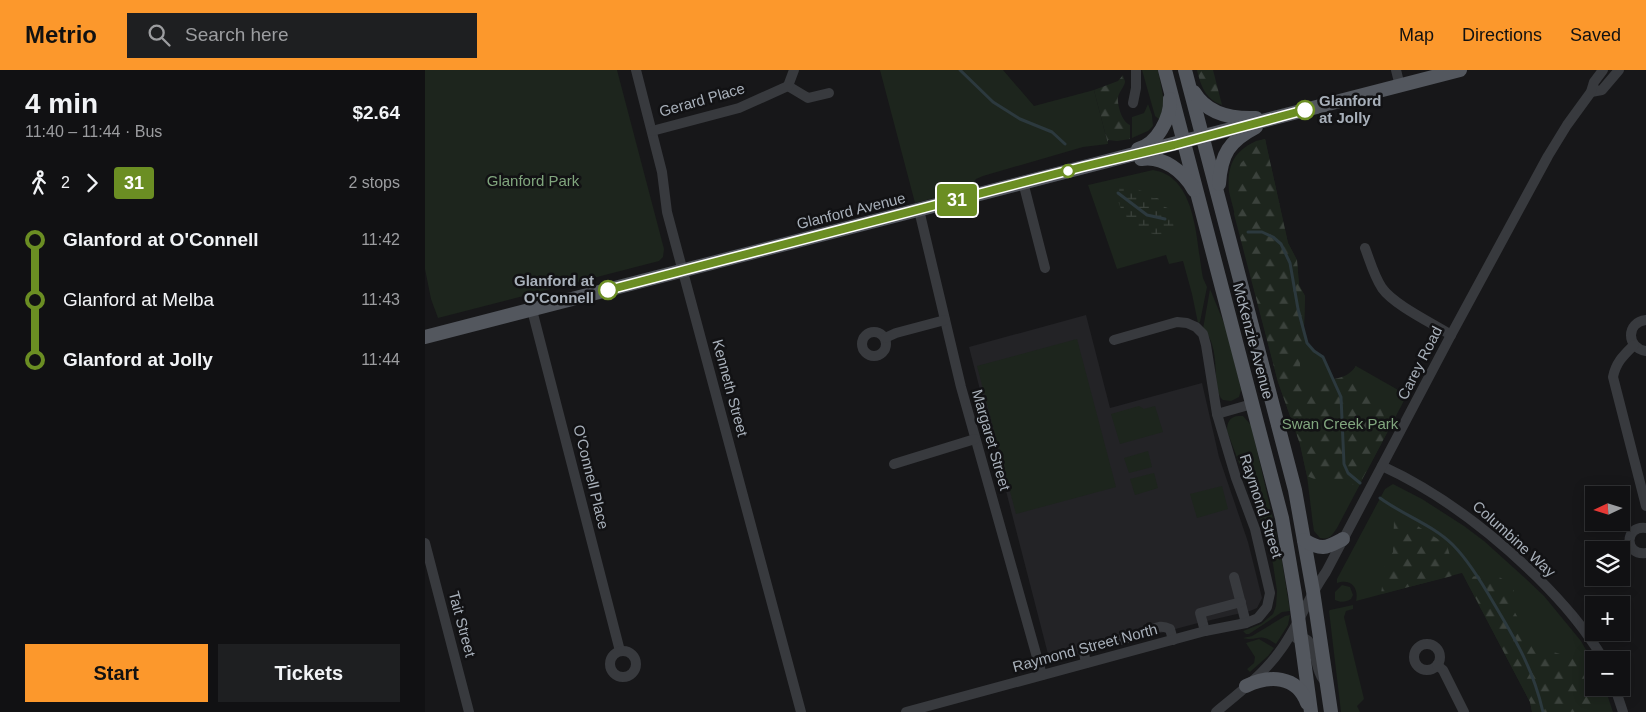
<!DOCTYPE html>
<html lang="en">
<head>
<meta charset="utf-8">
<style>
	body { margin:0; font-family:Arial,sans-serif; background:#1e1f21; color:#f1f3f6; height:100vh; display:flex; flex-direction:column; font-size:19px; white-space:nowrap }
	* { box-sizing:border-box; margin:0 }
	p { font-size:16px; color:#9c9da0 }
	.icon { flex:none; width:28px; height:28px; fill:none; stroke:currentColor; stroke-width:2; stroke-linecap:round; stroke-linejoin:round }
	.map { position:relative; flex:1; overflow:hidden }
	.drawer { display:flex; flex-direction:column; background:#111113; width:425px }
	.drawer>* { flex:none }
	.badge { padding:0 10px; border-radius:4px; font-size:18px; line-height:32px }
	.needle { width:32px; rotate:266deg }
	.buttons { position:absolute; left:1160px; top:416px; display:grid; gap:10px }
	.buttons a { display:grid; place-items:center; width:45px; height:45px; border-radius:0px; background:#111113; box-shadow:0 2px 12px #0003,0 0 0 1px #303133; font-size:25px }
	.map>.badge { position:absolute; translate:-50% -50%; box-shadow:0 0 0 2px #fff }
	.legs { display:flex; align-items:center; gap:8px; height:55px; padding:0 25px; font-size:16px }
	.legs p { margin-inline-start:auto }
	.head { display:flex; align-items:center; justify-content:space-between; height:85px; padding:0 25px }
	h1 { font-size:28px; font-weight:800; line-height:38px }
	.primary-button { display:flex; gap:10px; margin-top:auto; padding:10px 25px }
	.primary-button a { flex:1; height:58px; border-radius:0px; background:#fc982c; color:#111; font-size:20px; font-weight:800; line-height:58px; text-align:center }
	.primary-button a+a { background:#1e1f21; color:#f1f3f6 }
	ul { padding:0 25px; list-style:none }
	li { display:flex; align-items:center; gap:18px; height:60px; font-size:19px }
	li i { display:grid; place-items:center; width:8px; height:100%; margin:0 6px; background:currentColor }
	li i::after { content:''; width:12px; height:12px; margin:-6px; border:4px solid; border-radius:50%; background:#111113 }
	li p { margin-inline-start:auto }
	li:first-child i { background:linear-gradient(#0000 50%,currentColor 0) }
	li:last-child i { background:linear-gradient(currentColor 50%,#0000 0) }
	header { display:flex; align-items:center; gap:30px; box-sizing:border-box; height:70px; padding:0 25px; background:#fc982c; color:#111 }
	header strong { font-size:24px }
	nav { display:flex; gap:28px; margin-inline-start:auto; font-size:18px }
	.search { width:350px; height:45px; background:#1e1f21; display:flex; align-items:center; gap:12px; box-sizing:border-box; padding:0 18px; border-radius:0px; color:#9c9da0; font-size:19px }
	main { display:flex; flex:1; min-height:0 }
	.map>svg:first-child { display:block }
	.built { fill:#232326 }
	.green { fill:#1d251d }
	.forest { fill:url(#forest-firs) }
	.wetland { fill:url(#wetland-marsh) }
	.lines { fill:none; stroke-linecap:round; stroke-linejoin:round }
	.stream { stroke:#2c393e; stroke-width:3 }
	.minor { stroke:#383a3e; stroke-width:10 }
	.major { stroke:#53575e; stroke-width:14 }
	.line-1-casing { stroke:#fff; stroke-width:11 }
	.line-1 { stroke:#6b8e23; stroke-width:8 }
	.stop-1-dot { fill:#fff; stroke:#6b8e23; stroke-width:2.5 }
	.labels { text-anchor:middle; stroke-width:5; stroke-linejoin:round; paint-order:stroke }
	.street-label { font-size:15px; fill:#a8b0ba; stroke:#121214 }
	.stop-label { font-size:15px; font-weight:bold; fill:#a8b0ba; stroke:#121214; text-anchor:start }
	.park-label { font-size:15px; fill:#81a67e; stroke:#121214 }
</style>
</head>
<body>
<header>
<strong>Metrio</strong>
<div class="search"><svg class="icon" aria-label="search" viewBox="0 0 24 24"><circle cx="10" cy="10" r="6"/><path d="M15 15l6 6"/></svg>Search here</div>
<nav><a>Map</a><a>Directions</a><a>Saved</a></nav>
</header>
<main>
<section class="drawer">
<div class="head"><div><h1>4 min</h1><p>11:40 – 11:44 · Bus</p></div><b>$2.64</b></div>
<div class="legs"><svg class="icon" aria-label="walk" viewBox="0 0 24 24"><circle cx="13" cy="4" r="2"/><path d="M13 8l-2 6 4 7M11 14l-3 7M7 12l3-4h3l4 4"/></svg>2<svg class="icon" aria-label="forward" viewBox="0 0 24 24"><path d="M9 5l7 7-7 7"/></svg><b class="badge" style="background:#6b8e23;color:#fff">31</b><p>2 stops</p></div>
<ul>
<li><i style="color:#6b8e23"></i><b>Glanford at O'Connell</b><p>11:42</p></li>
<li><i style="color:#6b8e23"></i><span>Glanford at Melba</span><p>11:43</p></li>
<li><i style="color:#6b8e23"></i><b>Glanford at Jolly</b><p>11:44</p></li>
</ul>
<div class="primary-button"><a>Start</a><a>Tickets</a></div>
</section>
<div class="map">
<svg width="1221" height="642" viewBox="0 0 1221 642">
	<defs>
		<pattern id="forest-firs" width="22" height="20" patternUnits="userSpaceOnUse" patternTransform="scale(1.25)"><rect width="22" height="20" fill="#1d251d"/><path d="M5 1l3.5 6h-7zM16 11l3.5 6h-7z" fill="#3b423c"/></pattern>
		<pattern id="wetland-marsh" width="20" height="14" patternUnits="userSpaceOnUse" patternTransform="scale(1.25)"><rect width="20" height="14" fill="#1d251d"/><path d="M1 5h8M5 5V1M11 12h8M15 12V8" fill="none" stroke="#3b423c"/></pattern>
	</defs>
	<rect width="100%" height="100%" fill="#171719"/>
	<!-- built -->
	<path class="built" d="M661,245l24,93 92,-25 17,74 29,85 14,56 -5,10 -7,3 -52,12 -143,38 -6,-3 -80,-311z"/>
	<!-- green -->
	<g class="green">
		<path d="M0,0h192l47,179 -1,8 -4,4 -221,57 -7,-19 -6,-30z"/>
		<path d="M455,0h123l31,36 60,-16 14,54 -25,3 -100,29 -7,3 -6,9 -55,15z"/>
		<path d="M717,0h16l6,31 -4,19 -5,-4z"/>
		<path d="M723,34l4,11 1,11 -5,5 -16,7v-21l12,-4z"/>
		<path d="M840,69l23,104 9,17 2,25 6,11 -1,32 3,15 7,8 9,6 11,22c9,1 17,-5 22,-13l51,29 -70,133c-5,7 -7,12 -17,10l-6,-7 -1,-6 -6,-49 -7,-32 -22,-62 -49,-190c-3,-30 8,-46 36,-53z"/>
		<path d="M728,100c45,7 43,74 50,108l4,9 -7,35 -2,1 -6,-29 -9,-33 -14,3 -3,-9 -49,14 -29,-84z"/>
		<path d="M785,219l16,39 14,57 1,5 -2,7 -8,4 -8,-1c-13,-10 0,-52 -20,-71z"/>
		<path d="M652,269l39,148 -100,27 -39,-148z"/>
		<path d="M714,336l5,3 11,-3 8,26 -43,12 -9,-30z"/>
		<path d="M813,346h5l8,9 29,124 10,62 -8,1 -33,22h-3l-3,-3 18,-7 12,-10 3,-8 1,-15 -4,-27 -11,-40 -35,-93c0,-8 2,-14 11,-15z"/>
		<path d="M723,381l4,16 -23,6 -5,-15z"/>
		<path d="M729,403l4,15 -23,7 -5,-16z"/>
		<path d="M968,414l29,15 42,27 20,15 41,37 19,18 37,45 13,23v24h11l8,24h-81l-2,-10 -68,-129 -106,28c3,-13 -5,-23 -19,-18v-4l48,-90z"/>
		<path d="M797,416l6,23 -31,9 -7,-24z"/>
		<path d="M917,515l8,2 3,8 -2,4c-5,3 -10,4 -16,1v-8z"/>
		<path d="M928,535v4l-7,2 -2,6 20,82 -7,7 3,6h-19l-12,-101 1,-1z"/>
		<path d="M865,545l-2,10 -12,19c-18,-13 -17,-2 -33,-6l9,-2 33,-20z"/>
		<path d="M834,569l15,9 -6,8 -18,16 -3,-3 7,-6 1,-6 -9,-14z"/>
	</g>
	<!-- forest -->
	<g class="forest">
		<path d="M772,0h16l9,35c-17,-6 -21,-19 -25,-35z"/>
		<path d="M698,5c0,2 2,5 2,7 -1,5 -6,10 -7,15 -1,8 4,25 12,28v14l-13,2 -9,-1v4l-14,-54 24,-9z"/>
		<path d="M840,69l23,104 9,17 2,25 6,11 -1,32 3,15c-8,13 -9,22 -4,36l8,5c16,-7 34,-1 45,-18l4,20 16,10 13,33 -31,58 -14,-7 -18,4 -19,-8 -7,-32 -22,-62 -44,-168 4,-16 -3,-6 -1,-14 7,-15 6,-6v-11l9,-5z"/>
		<path d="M977,446l45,29 3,11 2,20 -71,18 4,-29 8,-13 1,-32z"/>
		<path d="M1068,503l19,12 2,6 -2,16 6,11 20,29 47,15 9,10v16h2l-7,24h-57l-2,-10 -65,-124z"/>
	</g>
	<!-- wetland -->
	<path class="wetland" d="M702,116l18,6 8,6h5l5,8 7,3 2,5 2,16c-7,3 -17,6 -24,3 -16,-5 -39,-26 -30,-45z"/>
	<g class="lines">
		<!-- stream -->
		<g class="stream">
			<path d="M535,0l33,32 27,17 32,13 13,12"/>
			<path d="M693,123l29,22 18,4"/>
			<path d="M823,162h14l11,5 8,7 9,19 8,46 9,34 7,8 9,6 18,40 3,67 4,9 12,10"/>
			<path d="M955,428c23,17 53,27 73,47 15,15 29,38 40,57 22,37 40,66 50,110"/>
		</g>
		<!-- minor -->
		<g class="minor">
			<path d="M211,0l26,102 5,40 134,500"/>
			<path d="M971,0l4,16"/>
			<path d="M363,16l20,12 21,-5"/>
			<path d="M1166,22l11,-2 17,-20"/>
			<path d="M708,33l3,-15v-18"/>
			<path d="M227,61l87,-23 49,-22 6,-16"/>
			<path d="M598,112l22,86"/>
			<path d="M494,140l42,177 81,288"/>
			<path d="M940,178c5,13 9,28 17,40 12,17 50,35 69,47"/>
			<path d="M107,240l88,341"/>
			<path d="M1221,250c-20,2 -20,28 0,31"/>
			<circle cx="449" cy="274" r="12"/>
			<path d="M460,268l11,-5 49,-13"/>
			<path d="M1209,275c-10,10 -18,17 -21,32l33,129"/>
			<path d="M792,344l35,-10"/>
			<path d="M469,394l81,-25"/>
			<path d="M957,396c59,27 109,66 155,111 27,27 47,50 67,83"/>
			<path d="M1221,458c-22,-3 -22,28 0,25"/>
			<path d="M0,473l44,169"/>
			<path d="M809,507l12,46"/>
			<path d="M780,561l-5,-18 41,-11"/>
			<path d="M871,568c24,-3 16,28 27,41"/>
			<circle cx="1002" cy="587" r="13"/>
			<circle cx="198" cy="594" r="13"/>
			<path d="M661,593l-2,-10 1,-5c5,-3 10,-2 16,-3 14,-4 29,-7 43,-12 11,-3 14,-10 26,-4l3,11"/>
			<path d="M1012,595l6,5 21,42"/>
			<path d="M1190,618l8,24"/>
			<path d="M481,642l299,-81 41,-8 12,-5 9,-11 3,-14 -15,-64 -19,-51 -19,-64 -11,-69 -3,-11 -7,-7 -9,-4 -10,-1 -63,18"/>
			<path d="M791,642c23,-19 49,-39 66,-64 17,-24 27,-52 44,-76l125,-237 97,-179 19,-31 24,-33 3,-10 9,-12"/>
		</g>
		<!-- major -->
		<g class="major">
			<path d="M740,0l117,448 13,76 16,118"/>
			<path d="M760,0l110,420 18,101 18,121"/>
			<path d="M769,22c13,22 38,27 62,26"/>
			<path d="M713,79c19,-5 33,-31 32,-50"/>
			<path d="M716,89c22,-4 43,13 53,31"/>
			<path d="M794,114c2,-30 10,-43 37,-57"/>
			<path d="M0,267l1035,-267"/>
			<path d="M879,470c18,11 22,8 39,-1"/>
			<path d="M821,616c23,-11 51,-11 61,17"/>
		</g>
	</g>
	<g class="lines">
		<defs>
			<path id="line-1" d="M183,220l474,-123 92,-22 131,-35"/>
		</defs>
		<!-- line-1 casing -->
		<use href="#line-1" class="line-1-casing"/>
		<!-- line-1 -->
		<use href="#line-1" class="line-1"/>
	</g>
	<!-- markers -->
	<g class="stop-1-dot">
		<circle cx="880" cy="40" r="9"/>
		<circle cx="643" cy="101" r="6"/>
		<circle cx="183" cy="220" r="9"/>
	</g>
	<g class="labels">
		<!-- street labels -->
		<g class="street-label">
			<text transform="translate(277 30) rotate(-16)" y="5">Gerard Place</text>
			<text transform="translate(426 141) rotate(-14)" y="5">Glanford Avenue</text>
			<text transform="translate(828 271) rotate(75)" y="5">McKenzie Avenue</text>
			<text transform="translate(995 293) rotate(-63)" y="5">Carey Road</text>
			<text transform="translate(305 318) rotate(75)" y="5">Kenneth Street</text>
			<text transform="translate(566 370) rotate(74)" y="5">Margaret Street</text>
			<text transform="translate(166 407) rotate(76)" y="5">O'Connell Place</text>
			<text transform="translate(836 436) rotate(72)" y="5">Raymond Street</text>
			<text transform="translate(1089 469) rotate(42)" y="5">Columbine Way</text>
			<text transform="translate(37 554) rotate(75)" y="5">Tait Street</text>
			<text transform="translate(660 578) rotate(-15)" y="5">Raymond Street North</text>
		</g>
		<!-- stop labels -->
		<g class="stop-label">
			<text x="894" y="36">Glanford<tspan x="894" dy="17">at Jolly</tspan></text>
			<text x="169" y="216" text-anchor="end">Glanford at<tspan x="169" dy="17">O'Connell</tspan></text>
		</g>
		<!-- park labels -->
		<g class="park-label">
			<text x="108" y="116">Glanford Park</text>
			<text x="915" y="359">Swan Creek Park</text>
		</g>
	</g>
</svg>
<div class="buttons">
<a><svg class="needle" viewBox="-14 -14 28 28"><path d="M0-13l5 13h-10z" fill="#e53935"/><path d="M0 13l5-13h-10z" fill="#9c9da0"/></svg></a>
<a><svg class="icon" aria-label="layers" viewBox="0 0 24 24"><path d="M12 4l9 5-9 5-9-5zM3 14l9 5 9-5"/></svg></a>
<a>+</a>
<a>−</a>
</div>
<b class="badge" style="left:532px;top:130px;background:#6b8e23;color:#fff">31</b>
</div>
</main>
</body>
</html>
